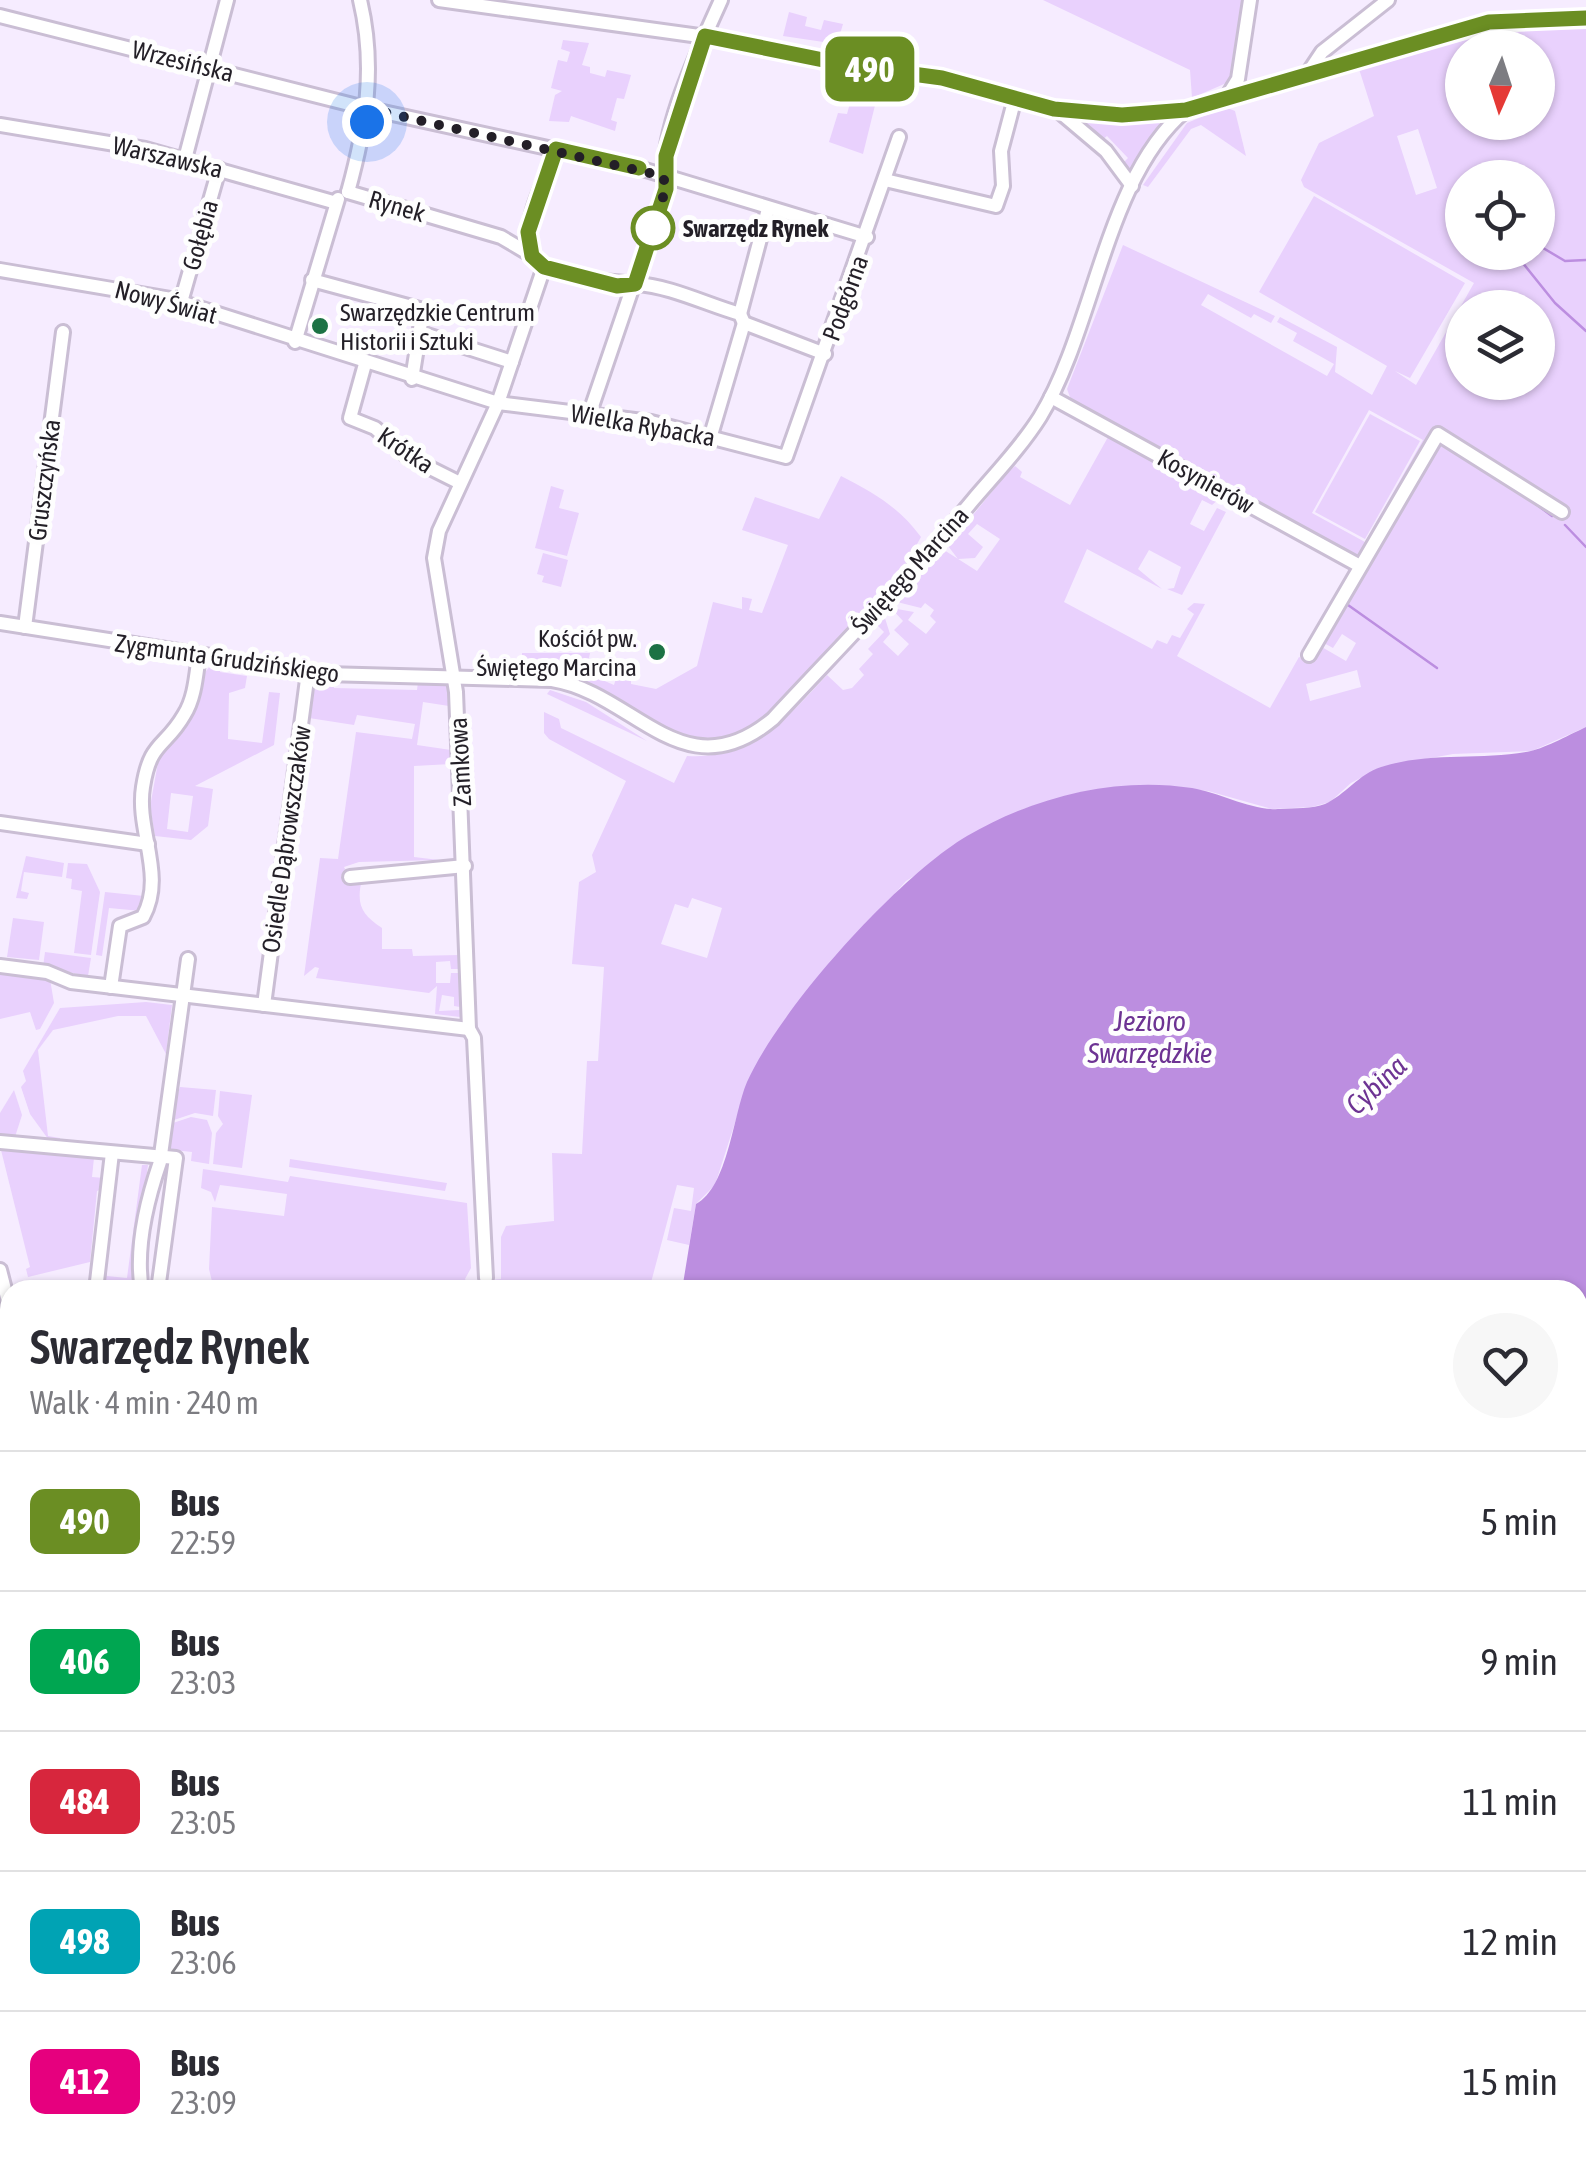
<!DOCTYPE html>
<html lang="en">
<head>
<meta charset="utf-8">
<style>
	body { margin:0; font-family:"Asap Condensed",sans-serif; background:#f7f7f7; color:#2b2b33; height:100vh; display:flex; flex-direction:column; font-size:38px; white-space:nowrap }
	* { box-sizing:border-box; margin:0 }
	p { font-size:32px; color:#7c7c81 }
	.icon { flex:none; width:55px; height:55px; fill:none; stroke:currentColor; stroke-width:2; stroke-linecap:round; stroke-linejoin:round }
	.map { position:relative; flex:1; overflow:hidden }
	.sheet { position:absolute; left:0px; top:1280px; width:1588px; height:890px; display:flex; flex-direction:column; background:#fff; border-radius:30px 30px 0 0; box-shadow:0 2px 8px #0004 }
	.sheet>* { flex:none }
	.badge { padding:0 20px; border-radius:15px; font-size:35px; line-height:65px }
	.needle { width:65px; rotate:183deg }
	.fabs { position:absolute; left:1445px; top:30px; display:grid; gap:20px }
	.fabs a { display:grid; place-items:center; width:110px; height:110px; border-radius:50%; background:#fff; box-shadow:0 2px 8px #0004; font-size:50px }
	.you { position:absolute; width:50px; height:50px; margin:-25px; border:8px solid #fff; border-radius:50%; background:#1a73e8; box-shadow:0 0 0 15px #1a73e833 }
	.map>.badge { position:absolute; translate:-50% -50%; box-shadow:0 0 0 5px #fff }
	.round { display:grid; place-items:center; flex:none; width:105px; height:105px; border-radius:52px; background:#f7f7f7 }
	.head { display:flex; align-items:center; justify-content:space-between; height:170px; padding:0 30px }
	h1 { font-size:48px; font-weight:600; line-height:75px }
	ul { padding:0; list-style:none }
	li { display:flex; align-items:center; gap:30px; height:140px; padding:0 30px; border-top:2px solid #e1e1e2 }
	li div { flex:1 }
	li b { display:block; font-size:38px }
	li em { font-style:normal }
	li .badge { min-width:110px; font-weight:700; text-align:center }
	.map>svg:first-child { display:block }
	.green { fill:#e9d1fd; fill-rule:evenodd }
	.water { fill:#bc8ee0 }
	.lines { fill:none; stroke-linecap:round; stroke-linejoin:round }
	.stream { stroke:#bc8ee0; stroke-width:2.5 }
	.street-casing { stroke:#cabed4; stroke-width:18 }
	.street { stroke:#fff; stroke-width:12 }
	.line-casing { stroke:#fff; stroke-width:22 }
	.line { stroke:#6b8e23; stroke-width:15 }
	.walk { stroke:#231f27; stroke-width:10; stroke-dasharray:0 18 }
	.stop-dot { fill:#fff; stroke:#6b8e23; stroke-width:5 }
	.poi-dot { fill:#1c7244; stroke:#fefefe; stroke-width:4 }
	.labels { text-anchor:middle; stroke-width:10; stroke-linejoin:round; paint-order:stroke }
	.street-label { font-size:25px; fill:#231f27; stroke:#fefefe }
	.stop-label { font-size:25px; font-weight:bold; fill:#231f27; stroke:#fefefe; text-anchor:start }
	.poi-label { font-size:25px; fill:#231f27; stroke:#fefefe; text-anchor:start }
	.water-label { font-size:28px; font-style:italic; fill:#6d3393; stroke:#fefefe }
</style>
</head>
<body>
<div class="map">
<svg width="1586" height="2170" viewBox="0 0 1586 2170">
	<rect width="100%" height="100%" fill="#f6ecff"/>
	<!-- green -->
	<g class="green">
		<path d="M1043,0h202l-14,81 -39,17 -2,-28z"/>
		<path d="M789,12l18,5 -2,9 16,4 3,-10 19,4 -6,20 -54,-8z"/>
		<path d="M1542,26l44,1v700l-54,24 -79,3 -72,13 -30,16 -21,19 -18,5 -40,2 -64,-18 -56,-6 -71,7 -58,17 -117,72 -120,137 -37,61 -34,106 -19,19 -7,41 -22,-5 7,-32 17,3 3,-23 -17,-3 -28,105h-170l1,-9 21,-2v-42l5,-11 48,-5 -2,-68 30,1 5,-93h11l6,-94 -32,-3 7,-82 17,-10 -4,-17 34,-74 -77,-42 -5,-6v-21l15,7 2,9 113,55 13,-27c64,4 100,-38 140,-81l16,15 9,-2 12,-13 -5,-6 14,-15 -5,-5 16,-17 -8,-8 8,-9 6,19 -7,8 15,14 11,-12 -15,-14 9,-9 -12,-13 23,4 -6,8 18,14 10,-12 -6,-6 4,-6 -9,-7 -4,5 -24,-6 47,-52 33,21 23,-32 -23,-15 -9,10 15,13 -8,11 -17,1 -10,-13 59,-73 8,-7 7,6 -2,5 50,28 38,-68 111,62 -7,6 -10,-5 -12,24 14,7 13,-23 9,4 -44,83 -15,-6 7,-1 7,-21 -32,-17 -11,19 24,20 -75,-40 -23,53 88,47 5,-9 10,4 5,-9 8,3 14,-24 -7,-5 7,-6 11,1 -28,52 93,52 29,-51 11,5 10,-16 26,15 10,-18 -14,-9 -9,14 -11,-6 38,-85 -289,-157 -4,-11 56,-144 152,71 -4,7 -17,-9 -3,4 -43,-24 -7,11 126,71 7,-12 -41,-23 4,-8 -20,-11 3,-5 57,30 -2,25 37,23 15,-29 -128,-74 55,-96 151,87 -55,95 -15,-7 21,14 58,-102 -170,-96 -3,-7 18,-37 55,-27 -15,-47 121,-35zM1462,48h76v74h-76zM1418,129l19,59 -21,7 -19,-59zM1462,178h76v74h-76zM1462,308h76v74h-76zM1369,410l54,30 -58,102 -53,-29zM1357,670l4,17 -51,14 -4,-17zM692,898l30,10 -15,50 -46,-14 14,-40 13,4z"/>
		<path d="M563,40l26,3 -7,22 8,2v6l15,4 2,-7 24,5 -7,24 -7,-1 -6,22 6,2 -2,9 -44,-15 -2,6 -20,-1 6,-26 7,-4 -11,-3 7,-28 9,2 3,-10 -9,-3z"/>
		<path d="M867,76l15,1 -19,77 -34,-12 9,-29 9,1 5,-18 21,7 3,-18 -11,-2z"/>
		<path d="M1225,107l10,4 11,45 -45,-31 -10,4 -43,58 -5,-2 44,-62z"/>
		<path d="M1157,117l4,11 -30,42 -9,-6 6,-6 -21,-22 -6,5 -24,-21z"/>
		<path d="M1370,414l50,27 -55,98 -50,-27z"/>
		<path d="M841,476c33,17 58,31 80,61l-15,27 3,5 -139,150 -27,16 -46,9 -118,-65 -57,-9v-17h68l-4,20 28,12 3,-10 14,2v7l25,5 41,-23 16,-64 29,7v-12l10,2 -3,11 13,3 26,-68 -46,-15 13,-33 64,22z"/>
		<path d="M551,486l13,4 -5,18 20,5 -12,43 -32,-8z"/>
		<path d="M543,553l25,7 -7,27 -19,-5 2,-6 -7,-2z"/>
		<path d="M211,665l10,1 -1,6 27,4 -2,12 -16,5 -1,46 34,4 7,-51 11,1 -6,52 -79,41 18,3 -5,37 -17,14 -36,-4 -5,-29 9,-50 33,-39 10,-42zM171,793l22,3 -5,36 -21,-3z"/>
		<path d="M321,679l12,1 1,8 83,2 1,-8 29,3 2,21 -26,-4 -6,43 34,5v14l-37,2v91l25,3 -80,2 -15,5 7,14 11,-2c-6,25 -1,35 20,49v21h30l1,7 46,-1 1,14h-9l-1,-8 -14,1v21h14l1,-10h9v34l-6,-1v-9l-12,-2 -3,16 21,-1v7l-25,-3 2,-28 -8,7 -113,-15 3,-10 -4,-1 -11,9 16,-118 18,1 18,-127 56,7 3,-15 -58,-9 -3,10 -45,-7 7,-35z"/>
		<path d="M550,690l36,12 61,39 -100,-47z"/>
		<path d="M26,856l38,7 -2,14 -38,-5 -3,19 8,2 -2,6 -11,-1z"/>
		<path d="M68,863l19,1 13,28 -9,63 -17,-2 8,-62 -11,-2 1,-10 -6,-1z"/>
		<path d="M105,892l39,4 -3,15 -32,-3 -7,48 -6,-1z"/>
		<path d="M13,918l31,4 -5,38 -32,-3z"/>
		<path d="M45,952l46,6 -3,18 -45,-9z"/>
		<path d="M0,973l50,6 4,24 -14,26 -4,1 -6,-18 -30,7z"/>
		<path d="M146,1002l26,3 -6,49 -20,-38h-28l-65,14 -15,20 10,86 12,2v6l-9,-1 -21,-29 -9,-27 5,-6 -3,-10 37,-63z"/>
		<path d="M180,1087l36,3 -3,26 -18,-3 -27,9z"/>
		<path d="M14,1090l8,25 -8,25 -14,-2v-25z"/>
		<path d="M220,1091l32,4 -10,73 -29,-4 3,-31 7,-9 -5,-8z"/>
		<path d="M191,1117l16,3 5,13 -3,31 -18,-3 1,-9 -19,-2 -1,6 -9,-1 4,-30z"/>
		<path d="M0,1146l94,12 -2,19 13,1v10l-8,3 -7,71 -62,15 -2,-8 4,-2z"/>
		<path d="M290,1159l157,24 -2,8 -156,-24z"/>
		<path d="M142,1165h6l-16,114 -4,7 -20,3 -8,-9 1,-13 6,1v8l20,2z"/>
		<path d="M203,1169l85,13 2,-6 177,27 4,65 -6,11 7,11h-258l-5,-21 3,-62 72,9 3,-22 -67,-9 -5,17 -4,-10 -10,-4z"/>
		<path d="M10,1324v94l-10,2v-94z"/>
		<path d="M1586,1402v768h-167l4,-10h155v-744z"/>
		<path d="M7,1466l3,12 -6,2 6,26v98l-10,2v-138z"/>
		<path d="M362,2160h72l-7,10h-72z"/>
		<path d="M1006,2160h91l-12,10h-69z"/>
	</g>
	<!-- water -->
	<g class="water">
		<path d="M1586,727v675l-8,14v-126h-896l14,-86c32,-17 37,-89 51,-122 33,-74 151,-205 220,-246 66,-39 149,-60 225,-48 29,5 60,23 88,21 14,-1 33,0 45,-5 20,-9 34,-30 56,-37 50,-16 101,-6 150,-16 14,-3 42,-18 55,-24z"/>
		<path d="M434,2160h572l10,10h-589z"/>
		<path d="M1097,2160h326l-4,10h-334z"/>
	</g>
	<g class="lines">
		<!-- stream -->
		<g class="stream">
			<path d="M1538,245l27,16 21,-1"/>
			<path d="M1514,252l41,51 31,28"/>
			<path d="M1521,493l31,23"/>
			<path d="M1565,525l21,22"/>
			<path d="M1348,605l89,63"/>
		</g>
		<defs>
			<g id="street">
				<path d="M439,0l282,39 132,27 84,11 117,32 52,6 80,-5 303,-87 97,-5"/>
				<path d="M0,16l365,92 274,60 228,69"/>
				<path d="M1306,76l16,-24 66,-52"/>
				<path d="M1227,97l11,-18 12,-79"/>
				<path d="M1061,113l45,38 26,35"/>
				<path d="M0,125l145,24 188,53"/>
				<path d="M557,149c-9,26 -33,68 -28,96 6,34 80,37 108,39 33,2 71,21 103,30l4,9 81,31"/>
				<path d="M185,159l42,-159"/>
				<path d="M885,180l111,26 7,-20 -2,-35 14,-53"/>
				<path d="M348,192l153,45 32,19"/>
				<path d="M348,192c18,-65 28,-125 12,-192"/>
				<path d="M0,270l171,29 327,104 153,19 135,35 113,-320"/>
				<path d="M312,280l111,30 -11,69"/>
				<path d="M181,302l38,-133"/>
				<path d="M740,314l28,-105"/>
				<path d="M421,333l91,29"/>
				<path d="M295,342l43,-143"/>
				<path d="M365,364l-15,54 25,10 33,29 52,26"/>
				<path d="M1051,397l309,169"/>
				<path d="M589,415l77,-226c-11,-50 34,-142 55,-189"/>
				<path d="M711,435l33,-112"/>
				<path d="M0,623l325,51 227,6c83,13 131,114 221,39 67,-72 137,-143 200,-219 23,-27 48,-53 67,-83 55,-90 66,-241 146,-307"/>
				<path d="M25,627l38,-295"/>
				<path d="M1309,655l129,-221 124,78"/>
				<path d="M0,823l148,21"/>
				<path d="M350,877l115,-11"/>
				<path d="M0,966l47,6 24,10 398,47"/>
				<path d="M111,987l9,-61 23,-9c23,-41 -7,-87 0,-130 7,-46 22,-39 41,-72 11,-17 12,-40 15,-60"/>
				<path d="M264,1005l44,-333"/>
				<path d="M0,1142l176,16 -18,132"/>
				<path d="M0,1270l10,39"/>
				<path d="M486,1278l-12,-240 -5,-9 -13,-337 -22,-134 5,-27 59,-128 46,-136"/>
				<path d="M96,1290l16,-137"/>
				<path d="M142,1290c-7,-40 5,-90 18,-128l28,-203"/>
				<path d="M0,1323l10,-2"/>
				<path d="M3,1425l7,31"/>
				<path d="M0,1614l10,-3"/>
				<path d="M0,1784l10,-3"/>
				<path d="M0,1929l10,39"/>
				<path d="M0,2015l10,-3"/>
				<path d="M62,2160l2,10"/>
				<path d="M206,2160l6,9 8,-9"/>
			</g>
		</defs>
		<!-- street casing -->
		<use href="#street" class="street-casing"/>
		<!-- street -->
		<use href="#street" class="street"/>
	</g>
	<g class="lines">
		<defs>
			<path id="line" d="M639,168l-83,-19 -28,83 4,24 12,11 73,19 18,-2 31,-95v-33l39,-120 148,30 89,12 112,31 68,6 64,-5 303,-88 97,-4"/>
		</defs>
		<!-- line casing -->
		<use href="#line" class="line-casing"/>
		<!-- line -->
		<use href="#line" class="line"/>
		<!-- walk -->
		<path class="walk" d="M367,122l-2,-14 298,68 3,12 -13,40"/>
	</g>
	<!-- markers -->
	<circle class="stop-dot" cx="653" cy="228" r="20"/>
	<g class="poi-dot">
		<circle cx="320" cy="326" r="10"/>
		<circle cx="657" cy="652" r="10"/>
	</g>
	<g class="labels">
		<!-- street labels -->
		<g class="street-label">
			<text transform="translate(183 61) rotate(14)" y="9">Wrzesińska</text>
			<text transform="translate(168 157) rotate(13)" y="9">Warszawska</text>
			<text transform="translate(397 206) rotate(16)" y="9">Rynek</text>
			<text transform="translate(200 235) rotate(-74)" y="9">Gołębia</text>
			<text transform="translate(845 298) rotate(-70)" y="9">Podgórna</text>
			<text transform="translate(166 302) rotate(15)" y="9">Nowy Świat</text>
			<text transform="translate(643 425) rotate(10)" y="9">Wielka Rybacka</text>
			<text transform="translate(406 450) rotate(34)" y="9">Krótka</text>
			<text transform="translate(44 480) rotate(-83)" y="9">Gruszczyńska</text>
			<text transform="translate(1206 481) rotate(29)" y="9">Kosynierów</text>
			<text transform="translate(910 570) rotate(-48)" y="9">Świętego Marcina</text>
			<text transform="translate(227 658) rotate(8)" y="9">Zygmunta Grudzińskiego</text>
			<text transform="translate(460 762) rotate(-93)" y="9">Zamkowa</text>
			<text transform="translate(286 839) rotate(-82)" y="9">Osiedle Dąbrowszczaków</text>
		</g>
		<!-- stop labels -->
		<g class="stop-label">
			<text x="683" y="237">Swarzędz Rynek</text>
		</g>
		<!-- poi labels -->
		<g class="poi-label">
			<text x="340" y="321">Swarzędzkie Centrum<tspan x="340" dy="29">Historii i Sztuki</tspan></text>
			<text x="637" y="647" text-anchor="end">Kościół pw.<tspan x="637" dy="29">Świętego Marcina</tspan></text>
		</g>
		<!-- water labels -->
		<g class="water-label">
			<text x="1150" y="1031">Jezioro<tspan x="1150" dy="32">Swarzędzkie</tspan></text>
			<text transform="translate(1376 1085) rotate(-43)" y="10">Cybina</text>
		</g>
	</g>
</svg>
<div class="fabs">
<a><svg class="needle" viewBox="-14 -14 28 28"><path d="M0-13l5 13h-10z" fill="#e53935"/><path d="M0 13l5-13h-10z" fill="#7c7c81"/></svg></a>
<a><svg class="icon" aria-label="locate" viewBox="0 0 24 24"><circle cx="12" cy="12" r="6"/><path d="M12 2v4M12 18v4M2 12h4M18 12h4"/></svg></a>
<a><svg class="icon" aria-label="layers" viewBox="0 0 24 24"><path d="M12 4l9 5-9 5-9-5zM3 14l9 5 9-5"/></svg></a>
</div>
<div class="you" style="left:367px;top:122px"></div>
<b class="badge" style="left:870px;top:69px;background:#6b8e23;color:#fff">490</b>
<section class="sheet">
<div class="head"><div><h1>Swarzędz Rynek</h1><p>Walk · 4 min · 240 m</p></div><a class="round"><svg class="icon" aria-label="heart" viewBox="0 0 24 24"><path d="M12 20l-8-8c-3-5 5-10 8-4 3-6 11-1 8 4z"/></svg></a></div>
<ul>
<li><span class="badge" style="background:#6b8e23;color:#fff">490</span><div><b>Bus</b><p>22:59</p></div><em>5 min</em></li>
<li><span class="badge" style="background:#00a651;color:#fff">406</span><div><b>Bus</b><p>23:03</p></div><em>9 min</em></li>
<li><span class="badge" style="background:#d7263d;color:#fff">484</span><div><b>Bus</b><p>23:05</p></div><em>11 min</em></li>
<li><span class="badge" style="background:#00a3b4;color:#fff">498</span><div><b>Bus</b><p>23:06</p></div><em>12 min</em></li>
<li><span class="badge" style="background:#e6007e;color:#fff">412</span><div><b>Bus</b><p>23:09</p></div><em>15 min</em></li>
</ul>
</section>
</div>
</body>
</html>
